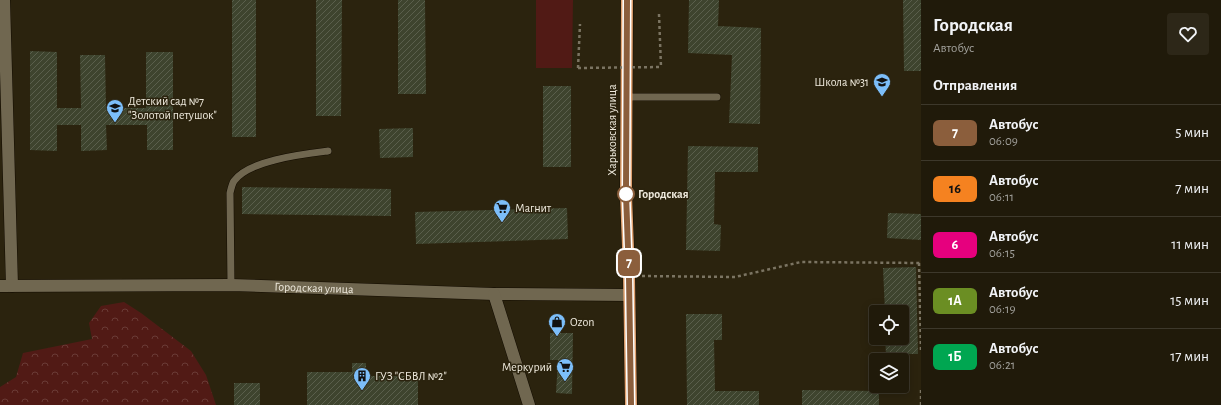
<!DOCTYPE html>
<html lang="ru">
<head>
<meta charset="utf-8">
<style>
	body { margin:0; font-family:"Alegreya Sans",sans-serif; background:#2d2718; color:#f1f3f6; height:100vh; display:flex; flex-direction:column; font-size:15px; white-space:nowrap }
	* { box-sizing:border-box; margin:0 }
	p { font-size:13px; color:#a2a19c }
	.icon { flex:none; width:22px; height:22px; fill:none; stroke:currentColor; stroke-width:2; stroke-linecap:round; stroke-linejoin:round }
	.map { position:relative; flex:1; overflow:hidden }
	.details { display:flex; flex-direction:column; background:#201a0a; width:300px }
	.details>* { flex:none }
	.badge { padding:0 8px; border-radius:6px; font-size:14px; line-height:26px }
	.tools { position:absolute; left:869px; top:305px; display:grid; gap:8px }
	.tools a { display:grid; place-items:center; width:40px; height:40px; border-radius:4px; background:#201a0a; box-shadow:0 2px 10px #0003,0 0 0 1px #3d382b; font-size:20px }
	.map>.badge { position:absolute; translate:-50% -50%; box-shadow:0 0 0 2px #fff }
	h2 { padding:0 12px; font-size:15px; line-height:36px }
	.round { display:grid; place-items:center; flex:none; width:42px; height:42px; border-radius:4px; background:#2d2718 }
	.overview { display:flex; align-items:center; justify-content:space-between; height:68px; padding:0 12px }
	h1 { font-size:19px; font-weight:600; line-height:30px }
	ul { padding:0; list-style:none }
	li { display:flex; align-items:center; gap:12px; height:56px; padding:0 12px; border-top:1px solid #3d382b }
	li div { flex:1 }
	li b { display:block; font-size:15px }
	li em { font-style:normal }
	li .badge { min-width:44px; font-weight:700; text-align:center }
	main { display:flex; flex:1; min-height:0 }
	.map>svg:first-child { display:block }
	.forest { fill:url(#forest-crowns) }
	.park { fill:#511a15 }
	.building { fill:url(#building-hatch) }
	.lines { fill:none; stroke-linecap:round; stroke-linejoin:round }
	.lane-casing { stroke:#130c00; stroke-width:8 }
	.street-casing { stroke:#130c00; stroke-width:13 }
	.highway-casing { stroke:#130c00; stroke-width:13 }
	.path { stroke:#7b7462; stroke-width:2.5; stroke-dasharray:3 3; stroke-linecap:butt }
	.lane { stroke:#706750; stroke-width:7 }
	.street { stroke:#706750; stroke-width:12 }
	.highway { stroke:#dfa06e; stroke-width:12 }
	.path-bridge { stroke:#7b7462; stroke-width:2.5; stroke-dasharray:3 3; stroke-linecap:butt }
	.line-casing { stroke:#fff; stroke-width:9 }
	.line { stroke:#8b5e3c; stroke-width:6 }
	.stop-dot { fill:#fff; stroke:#8b5e3c; stroke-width:2 }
	.labels { text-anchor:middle; stroke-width:3; stroke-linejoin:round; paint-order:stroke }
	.poi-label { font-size:12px; fill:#eee9dc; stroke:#2b230e; text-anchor:start }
	.street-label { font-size:12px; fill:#eee9dc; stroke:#2b230e }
	.stop-label { font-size:12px; font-weight:bold; fill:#eee9dc; stroke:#2b230e; text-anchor:start }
</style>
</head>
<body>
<main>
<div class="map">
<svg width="921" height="405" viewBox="0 0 921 405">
	<defs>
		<pattern id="forest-crowns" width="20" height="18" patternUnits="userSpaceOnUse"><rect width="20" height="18" fill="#511a15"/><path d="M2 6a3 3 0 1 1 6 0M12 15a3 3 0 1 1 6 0" fill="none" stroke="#6a3b36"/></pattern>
		<pattern id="building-hatch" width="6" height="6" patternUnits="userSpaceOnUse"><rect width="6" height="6" fill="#3e442e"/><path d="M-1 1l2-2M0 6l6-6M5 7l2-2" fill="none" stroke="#5a5f4c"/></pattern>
	</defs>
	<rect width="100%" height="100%" fill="#2b230e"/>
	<!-- forest -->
	<path class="forest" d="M124,302l17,11 50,38 15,24 10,30h-216v-18l16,-10 7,-24 69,-14 -3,-16 12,-17z"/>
	<!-- park -->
	<path class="park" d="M536,0h37l-1,68h-36z"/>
	<!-- building -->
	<g class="building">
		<rect x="232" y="0" width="24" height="137"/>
		<path d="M316,0h26l-1,116h-25z"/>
		<path d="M398,0h27l1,94h-28z"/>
		<path d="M689,0h30l-1,26 43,2 -1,96 -31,-1 3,-68 -44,-2z"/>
		<path d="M903,0h18v71h-17z"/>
		<path d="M30,51l27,1v56h24l-1,-53h25l1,53h40v-56h27v98h-26v-25h-41l1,25 -26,1v-26h-24v26l-27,-1z"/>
		<rect x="543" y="86" width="28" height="81"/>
		<path d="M413,128v29l-33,1 -1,-29z"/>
		<path d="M688,146l70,1v25h-43l-1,52 7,1 -1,26 -34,-1z"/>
		<path d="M242,187l149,2v27l-149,-2z"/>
		<path d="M567,208l1,31 -152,5 -1,-32z"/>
		<path d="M888,213l33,1v26l-34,-2z"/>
		<path d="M916,267l2,87h-32l-1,-16h17v-26h-17l-2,-44z"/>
		<path d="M686,314h36v26h-8l1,51h44v14h-72z"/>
		<path d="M550,333h23l-1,61 -16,-1 2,-33h-8z"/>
		<path d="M352,363h14v13h52v29h-111v-33h45z"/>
		<rect x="234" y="383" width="26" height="22"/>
		<path d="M802,390l77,1v14h-77z"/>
	</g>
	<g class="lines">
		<defs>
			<g id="lane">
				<path d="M626,97h91"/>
				<path d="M231,285l-1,-92c1,-4 2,-9 4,-12 15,-21 70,-27 94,-30"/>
			</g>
			<g id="street">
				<path d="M4,0l8,286"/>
				<path id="s1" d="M0,286l231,-1 263,9 135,1"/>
				<path d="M494,294l35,111"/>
			</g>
			<path id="highway" d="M627,0l-1,194 3,81 2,130"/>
		</defs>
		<!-- lane casing -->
		<use href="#lane" class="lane-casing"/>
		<!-- street casing -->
		<use href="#street" class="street-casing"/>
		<!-- highway casing -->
		<use href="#highway" class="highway-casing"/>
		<!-- path -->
		<g class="path">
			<path d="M659,14l2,53"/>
			<path d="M578,68l2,-44"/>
			<path d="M919,263l2,89"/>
			<path d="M642,276l93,1 66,-15 120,1"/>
			<path d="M921,405v-18"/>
		</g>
		<!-- lane -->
		<use href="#lane" class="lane"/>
		<!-- street -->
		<use href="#street" class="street"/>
		<!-- highway -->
		<use href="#highway" class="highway"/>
		<!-- path-bridge -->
		<path class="path-bridge" d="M578,68l83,-1"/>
	</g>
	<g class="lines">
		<defs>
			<path id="line" d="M627,0l-1,194 3,82 2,129"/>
		</defs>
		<!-- line casing -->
		<use href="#line" class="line-casing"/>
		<!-- line -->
		<use href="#line" class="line"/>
	</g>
	<!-- icons -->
	<defs>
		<symbol id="school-pin" viewBox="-11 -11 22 30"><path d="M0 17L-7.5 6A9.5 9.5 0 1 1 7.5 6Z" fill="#7cbef9" stroke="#2b230e"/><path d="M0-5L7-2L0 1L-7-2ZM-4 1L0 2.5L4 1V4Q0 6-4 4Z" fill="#111"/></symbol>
		<symbol id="supermarket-pin" viewBox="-11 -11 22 30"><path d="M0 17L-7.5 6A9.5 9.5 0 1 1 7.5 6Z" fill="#7cbef9" stroke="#2b230e"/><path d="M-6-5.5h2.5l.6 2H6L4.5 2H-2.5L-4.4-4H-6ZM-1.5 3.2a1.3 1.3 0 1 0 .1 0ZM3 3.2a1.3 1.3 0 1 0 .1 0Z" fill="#111"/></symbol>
		<symbol id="shop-pin" viewBox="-11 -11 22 30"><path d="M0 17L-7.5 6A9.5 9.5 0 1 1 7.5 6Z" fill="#7cbef9" stroke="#2b230e"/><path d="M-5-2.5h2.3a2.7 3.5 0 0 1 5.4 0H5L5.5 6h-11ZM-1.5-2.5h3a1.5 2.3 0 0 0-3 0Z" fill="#111"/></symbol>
		<symbol id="building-pin" viewBox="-11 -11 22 30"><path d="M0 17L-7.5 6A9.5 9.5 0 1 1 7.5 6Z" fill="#7cbef9" stroke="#2b230e"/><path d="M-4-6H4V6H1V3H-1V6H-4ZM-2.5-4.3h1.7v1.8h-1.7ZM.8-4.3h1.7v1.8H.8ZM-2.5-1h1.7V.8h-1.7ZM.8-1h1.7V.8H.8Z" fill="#111"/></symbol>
	</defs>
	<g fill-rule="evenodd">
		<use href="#school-pin" x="872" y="72" width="20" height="27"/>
		<use href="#school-pin" x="105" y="98" width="20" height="27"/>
		<use href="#supermarket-pin" x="492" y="198" width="20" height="27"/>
		<use href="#shop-pin" x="547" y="312" width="20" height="27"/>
		<use href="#supermarket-pin" x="555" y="357" width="20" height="27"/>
		<use href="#building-pin" x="352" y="366" width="20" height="27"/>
	</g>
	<!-- markers -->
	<circle class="stop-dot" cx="626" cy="194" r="8"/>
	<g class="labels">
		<!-- poi labels -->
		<g class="poi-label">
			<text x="869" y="86" text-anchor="end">Школа №31</text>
			<text x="128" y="105">Детский сад №7<tspan x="128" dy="14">"Золотой петушок"</tspan></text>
			<text x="515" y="212">Магнит</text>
			<text x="570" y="326">Ozon</text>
			<text x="552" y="371" text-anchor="end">Меркурий</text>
			<text x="375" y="380">ГУЗ "СБВЛ №2"</text>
		</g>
		<!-- street labels -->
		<g class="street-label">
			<text transform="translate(612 130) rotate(-90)" y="4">Харьковская улица</text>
			<text dy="4" stroke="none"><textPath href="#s1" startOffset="314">Городская улица</textPath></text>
		</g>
		<!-- stop labels -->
		<g class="stop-label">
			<text x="638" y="198">Городская</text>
		</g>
	</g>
</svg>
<div class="tools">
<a><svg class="icon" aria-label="locate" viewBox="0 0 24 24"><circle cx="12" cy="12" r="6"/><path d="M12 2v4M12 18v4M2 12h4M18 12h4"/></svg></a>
<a><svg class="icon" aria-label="layers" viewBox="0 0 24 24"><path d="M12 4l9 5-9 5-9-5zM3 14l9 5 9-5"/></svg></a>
</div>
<b class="badge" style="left:629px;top:263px;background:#8b5e3c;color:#fff">7</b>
</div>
<section class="details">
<div class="overview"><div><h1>Городская</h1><p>Автобус</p></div><a class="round"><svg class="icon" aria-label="heart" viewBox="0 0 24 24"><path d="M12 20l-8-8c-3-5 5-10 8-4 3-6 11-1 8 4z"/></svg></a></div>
<h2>Отправления</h2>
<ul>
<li><span class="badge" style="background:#8b5e3c;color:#fff">7</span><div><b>Автобус</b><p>06:09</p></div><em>5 мин</em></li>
<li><span class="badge" style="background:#f58220;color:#111">16</span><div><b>Автобус</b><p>06:11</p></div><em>7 мин</em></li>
<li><span class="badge" style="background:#e6007e;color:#fff">6</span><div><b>Автобус</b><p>06:15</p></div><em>11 мин</em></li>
<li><span class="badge" style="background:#6b8e23;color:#fff">1А</span><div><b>Автобус</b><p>06:19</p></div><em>15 мин</em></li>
<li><span class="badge" style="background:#00a651;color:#fff">1Б</span><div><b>Автобус</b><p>06:21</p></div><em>17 мин</em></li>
</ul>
</section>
</main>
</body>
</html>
